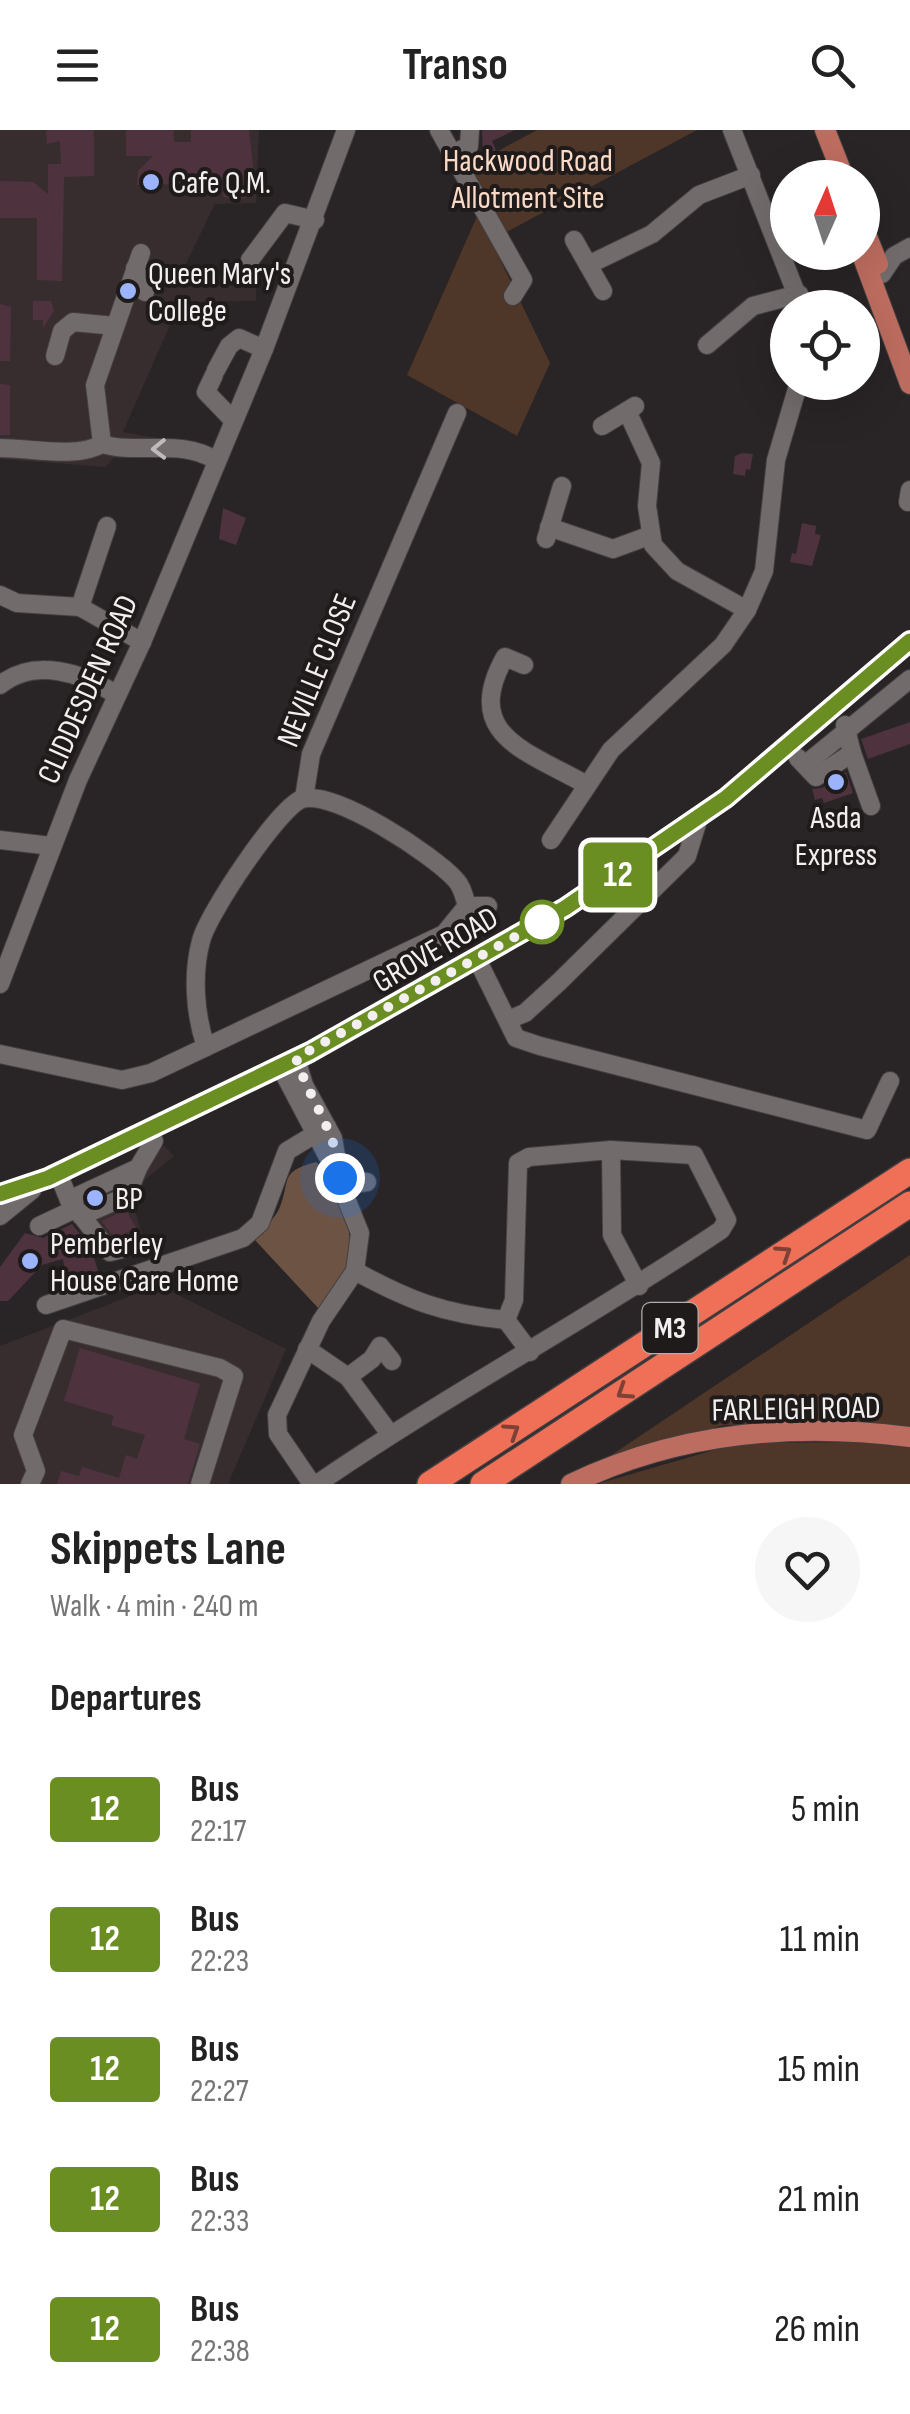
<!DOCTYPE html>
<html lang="en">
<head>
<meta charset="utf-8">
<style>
	body { margin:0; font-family:"Sofia Sans Condensed",sans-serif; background:#f6f6f6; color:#222; height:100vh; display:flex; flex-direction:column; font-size:38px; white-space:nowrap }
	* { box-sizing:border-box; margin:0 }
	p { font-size:32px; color:#767676 }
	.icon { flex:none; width:55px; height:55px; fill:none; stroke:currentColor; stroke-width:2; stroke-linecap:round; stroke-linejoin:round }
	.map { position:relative; height:1354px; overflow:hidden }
	.panel { display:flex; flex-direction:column; background:#fff; flex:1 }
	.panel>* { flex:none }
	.badge { padding:0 20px; border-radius:8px; font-size:35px; line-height:65px }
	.needle { width:65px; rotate:3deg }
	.tools { position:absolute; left:770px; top:30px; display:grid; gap:20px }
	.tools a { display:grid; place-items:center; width:110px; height:110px; border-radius:50%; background:#fff; box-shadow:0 10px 40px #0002; font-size:50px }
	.you { position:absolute; width:50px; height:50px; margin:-25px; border:8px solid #fff; border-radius:50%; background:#1a73e8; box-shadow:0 0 0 15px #1a73e833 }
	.map>.badge { position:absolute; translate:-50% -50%; box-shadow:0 0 0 5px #fff }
	h2 { padding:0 50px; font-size:38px; line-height:90px }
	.round { display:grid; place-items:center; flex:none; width:105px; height:105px; border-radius:52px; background:#f6f6f6 }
	.summary { display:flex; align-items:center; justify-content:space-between; height:170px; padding:0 50px }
	h1 { font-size:48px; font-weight:700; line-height:75px }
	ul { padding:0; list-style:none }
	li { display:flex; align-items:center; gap:30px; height:130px; padding:0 50px }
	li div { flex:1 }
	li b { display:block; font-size:38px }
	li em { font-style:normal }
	li .badge { min-width:110px; font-weight:700; text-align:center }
	header { display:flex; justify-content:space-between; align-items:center; height:130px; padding:0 50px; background:#fff; font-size:45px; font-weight:700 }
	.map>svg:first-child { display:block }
	.built { fill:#382d2e }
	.green { fill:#4e3628 }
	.forest { fill:#6d5343 }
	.building { fill:#4e333f }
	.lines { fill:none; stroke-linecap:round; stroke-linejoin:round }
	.minor-casing { stroke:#443f40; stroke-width:20 }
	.major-casing { stroke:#443f40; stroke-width:22 }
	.highway-casing { stroke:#443f40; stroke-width:28 }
	.minor { stroke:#716b6c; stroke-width:18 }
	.major { stroke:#bd6d5f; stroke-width:20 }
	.highway { stroke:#ef6f57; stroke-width:25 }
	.oneway { stroke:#bfbabb }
	.oneway2 { stroke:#7d4136 }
	.line-casing { stroke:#fff; stroke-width:22 }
	.line { stroke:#6b8e23; stroke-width:15 }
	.walk { stroke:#f3eff0; stroke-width:10; stroke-dasharray:0 18 }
	.poi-dot { fill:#9cb4fd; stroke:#1f1b1b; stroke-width:4 }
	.stop-dot { fill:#fff; stroke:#6b8e23; stroke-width:5 }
	.labels { text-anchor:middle; stroke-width:8; stroke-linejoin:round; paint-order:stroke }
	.shield { fill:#1f1b1b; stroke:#b3afb0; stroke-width:2.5 }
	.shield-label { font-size:30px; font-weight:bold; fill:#f3eff0 }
	.park-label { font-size:32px; fill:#fadac7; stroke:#1f1b1b }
	.poi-label { font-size:32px; fill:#f3eff0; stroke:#1f1b1b; text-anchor:start }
	.street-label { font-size:32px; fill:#f3eff0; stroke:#1f1b1b }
</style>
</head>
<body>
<header><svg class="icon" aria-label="menu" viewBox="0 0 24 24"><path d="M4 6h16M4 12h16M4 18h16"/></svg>Transo<svg class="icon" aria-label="search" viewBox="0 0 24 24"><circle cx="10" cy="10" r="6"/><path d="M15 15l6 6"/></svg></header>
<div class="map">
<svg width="910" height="1354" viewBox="0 0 910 1354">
	<rect width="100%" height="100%" fill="#292425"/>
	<!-- built -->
	<g class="built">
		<path d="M0,0h259l-3,73 -41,1 -33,68 74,8v21l-76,1 -57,130 81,14 -2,7 -89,5 -7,9 -106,-8z"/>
		<path d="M164,1016l10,10 -38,31 -5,12 11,34 -40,18 -43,-53z"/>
		<path d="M159,1155l127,64 -58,135h-228v-138z"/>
	</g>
	<!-- green -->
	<g class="green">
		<path d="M537,0h160l-194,104 -37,-66z"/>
		<path d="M478,84l72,149 -33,73 -110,-61z"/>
		<path d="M910,1125v175l-88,-7 -98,2 -114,31z"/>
		<path d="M860,1312l50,6v36h-313l141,-41z"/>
	</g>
	<!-- forest -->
	<path class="forest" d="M316,1032c28,20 40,75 31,109 -3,14 -19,28 -27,39l-66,-71c8,-9 21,-20 26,-32 11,-28 -1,-35 36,-45z"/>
	<!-- building -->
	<g class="building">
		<path d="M46,0h48v46l-30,1 -2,104 -25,-1v-62h-37v-37l33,1 15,12v-30h13l-1,-23 -13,3z"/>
		<path d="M126,0h48v12h17v-12h58l6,56h-7v11l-14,4 -11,-5v-7h-32v-5l-54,1 1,-14 15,-15h-27z"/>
		<path d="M482,0h33l-23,11 4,9 -13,8z"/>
		<path d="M33,171h18l3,10 -11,17v-8h-10z"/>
		<path d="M0,174l11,3 -1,54h-10z"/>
		<path d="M0,254l10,1v50h-10z"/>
		<path d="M742,323l11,1 -3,16 -4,-1 -1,7 -12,-2 2,-18z"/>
		<path d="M223,378l23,10 -10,27 -17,-6z"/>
		<path d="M802,393l14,3 -1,8 6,1 -9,31 -22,-4 2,-9 4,1z"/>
		<path d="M910,592v22l-42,15 -7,-20z"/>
		<path d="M846,642l7,21 -29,10 -2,-5 -7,2 -3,-11 10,-1z"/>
		<path d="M126,1080l10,18 -21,10 -14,-17z"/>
		<path d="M72,1094l19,24 8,26 -32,11 -4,-26 -21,6 -34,36h-8v-34l25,-34 18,5z"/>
		<path d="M80,1218l120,36 -16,55 16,5 -12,40h-131l4,-13 18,5 3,-9 37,11 7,-23 11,4 8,-24 -34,-10 3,-9 -50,-15z"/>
	</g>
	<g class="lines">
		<defs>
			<g id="minor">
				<path d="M439,0l84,150 -10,16"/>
				<path d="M732,0l70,178"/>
				<path d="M452,24l17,-8 1,-16"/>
				<path d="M574,110l29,51"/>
				<path d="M250,130l35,-47 30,7"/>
				<path d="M588,135l64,-31 47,-39 52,-20"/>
				<path d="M135,138l10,24"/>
				<path d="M882,144l12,-18 16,-9"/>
				<path d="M707,215l46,-39 46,-12"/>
				<path d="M55,226l7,-25 11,-9 42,4"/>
				<path d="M216,240l13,-24 10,-8 25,11"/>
				<path d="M214,245l-8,17 27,28"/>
				<path d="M627,281l24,52 -4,43 6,39 24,26 70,39"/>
				<path d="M602,296l33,-20"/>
				<path d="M102,314l-7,-59 46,-132"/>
				<path d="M0,318c31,0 76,11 102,-4 36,11 79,-6 113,16"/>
				<path d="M908,372l2,-12"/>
				<path d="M549,397l64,22 38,-14"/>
				<path d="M546,409l16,-53"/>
				<path d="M0,465l17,8 63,4 62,35"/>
				<path d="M80,477l27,-81"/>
				<path d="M524,535l-19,-8c-44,78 22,94 80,127"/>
				<path d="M0,555c35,-28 83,-12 117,10"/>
				<path d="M852,623l19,53"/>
				<path d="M798,628l18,19 36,-24 -7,-28"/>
				<path d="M806,634l104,-85"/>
				<path d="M304,668l7,-44 146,-341"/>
				<path d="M0,710l51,6"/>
				<path d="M551,710l60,-90 112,-105 24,-35 17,-39 12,-111 23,-78"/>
				<path d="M467,776h21"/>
				<path d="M477,829l39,79 24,8 327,84 23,-49"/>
				<path d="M0,854l78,-204 64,-138 122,-293 82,-219"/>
				<path d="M508,890l17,-7 34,-31 128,-126 12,-39"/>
				<path d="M206,917l238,-113 23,-28"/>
				<path d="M0,924l122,26 29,-7 55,-26c-11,-32 -14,-73 -5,-106 6,-26 78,-134 101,-142 32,-10 131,56 153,80 7,7 9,17 12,27"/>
				<path d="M296,929l8,26 29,53 8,48 19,47 -5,38 -34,50 -44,94 1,19 34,50"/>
				<path d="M280,936l59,112"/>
				<path d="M611,1020l1,85 27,51"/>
				<path d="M58,1043l11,27 41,52 16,-4"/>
				<path d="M341,1056l26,-4"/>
				<path d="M0,1064l48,-16 262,-126 260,-146 156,-108 184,-157"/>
				<path d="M69,1070l69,-32 16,-27"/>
				<path d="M0,1086l32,-26"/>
				<path d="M81,1086l46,-20 11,-28"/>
				<path d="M39,1096l36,-17"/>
				<path d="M355,1141c55,30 89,43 151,49l24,32"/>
				<path d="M46,1175l197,-67 17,-15 27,-72 40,-24"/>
				<path d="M307,1219l41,28 42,57"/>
				<path d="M348,1247l24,-18 8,-13 12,15"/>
				<path d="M30,1354l6,-13 -13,-36 40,-106 157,39 14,8 -34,108"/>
				<path d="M317,1354c131,-90 272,-165 404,-254l6,-10 -33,-65 -83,-5 -82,7 -11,6 -4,137 -8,20"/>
			</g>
			<g id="major">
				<path d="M825,0l19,48"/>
				<path d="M862,94l16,40"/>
				<path d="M861,122l49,132"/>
				<path d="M571,1354c107,-52 222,-62 339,-47"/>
			</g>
			<g id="highway">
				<path d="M430,1354l480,-313"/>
				<path d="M483,1354l427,-280"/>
			</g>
		</defs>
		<!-- minor casing -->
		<use href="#minor" class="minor-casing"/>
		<!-- major casing -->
		<use href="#major" class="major-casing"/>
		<!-- highway casing -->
		<use href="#highway" class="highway-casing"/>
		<!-- minor -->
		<use href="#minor" class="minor"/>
		<!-- major -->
		<use href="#major" class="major"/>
		<!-- highway -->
		<use href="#highway" class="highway"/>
	</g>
	<!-- one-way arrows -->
	<defs><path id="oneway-chevron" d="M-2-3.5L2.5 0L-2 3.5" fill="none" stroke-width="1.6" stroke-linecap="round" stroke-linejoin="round" transform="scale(2.5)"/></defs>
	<use class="oneway" href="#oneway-chevron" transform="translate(159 319) rotate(179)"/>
	<g class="oneway2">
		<use href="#oneway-chevron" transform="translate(784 1123) rotate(-33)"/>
		<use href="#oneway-chevron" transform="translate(624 1262) rotate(147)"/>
		<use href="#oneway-chevron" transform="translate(512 1301) rotate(-33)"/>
	</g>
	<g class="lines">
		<defs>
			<path id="line" d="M0,1064l48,-16 262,-126 255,-144 161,-110 184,-157"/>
		</defs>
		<!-- line casing -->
		<use href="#line" class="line-casing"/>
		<!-- line -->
		<use href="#line" class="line"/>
		<!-- walk -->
		<path class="walk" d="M340,1048c-2,-44 -30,-77 -44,-120l246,-136"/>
	</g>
	<!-- markers -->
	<g class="poi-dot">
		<circle cx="151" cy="52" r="10"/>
		<circle cx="128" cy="161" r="10"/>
		<circle cx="836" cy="652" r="10"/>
		<circle cx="95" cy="1068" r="10"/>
		<circle cx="30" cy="1131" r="10"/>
	</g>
	<circle class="stop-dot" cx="542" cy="792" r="20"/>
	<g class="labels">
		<!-- shield labels -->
		<rect class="shield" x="642.5" y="1173" width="55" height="50" rx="8"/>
		<g class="shield-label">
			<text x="670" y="1208">M3</text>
		</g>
		<!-- park labels -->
		<g class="park-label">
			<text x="528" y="41">Hackwood Road<tspan x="528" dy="37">Allotment Site</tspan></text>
		</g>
		<!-- poi labels -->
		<g class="poi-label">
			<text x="171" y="63">Cafe Q.M.</text>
			<text x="148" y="154">Queen Mary's<tspan x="148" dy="37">College</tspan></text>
			<text x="836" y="698" text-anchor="middle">Asda<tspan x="836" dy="37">Express</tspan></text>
			<text x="115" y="1079">BP</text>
			<text x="50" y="1124">Pemberley<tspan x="50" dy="37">House Care Home</tspan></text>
		</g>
		<!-- street labels -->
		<g class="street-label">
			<text transform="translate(316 540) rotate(-68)" y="11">NEVILLE CLOSE</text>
			<text transform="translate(87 559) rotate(-66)" y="11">CLIDDESDEN ROAD</text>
			<text transform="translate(435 819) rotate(-30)" y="11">GROVE ROAD</text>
			<text transform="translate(796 1278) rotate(-1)" y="11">FARLEIGH ROAD</text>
		</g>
	</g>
</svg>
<div class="tools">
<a><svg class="needle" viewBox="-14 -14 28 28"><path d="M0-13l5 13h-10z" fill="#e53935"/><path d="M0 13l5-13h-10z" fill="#767676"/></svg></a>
<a><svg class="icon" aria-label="locate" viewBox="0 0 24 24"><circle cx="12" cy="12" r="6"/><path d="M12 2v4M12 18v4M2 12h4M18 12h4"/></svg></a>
</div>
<div class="you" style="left:340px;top:1048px"></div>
<b class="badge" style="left:618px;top:745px;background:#6b8e23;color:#fff">12</b>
</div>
<section class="panel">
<div class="summary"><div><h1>Skippets Lane</h1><p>Walk · 4 min · 240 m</p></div><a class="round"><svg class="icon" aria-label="heart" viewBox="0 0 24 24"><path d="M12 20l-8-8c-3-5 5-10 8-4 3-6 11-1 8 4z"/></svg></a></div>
<h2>Departures</h2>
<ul>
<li><span class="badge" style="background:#6b8e23;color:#fff">12</span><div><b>Bus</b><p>22:17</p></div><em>5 min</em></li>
<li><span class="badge" style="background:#6b8e23;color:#fff">12</span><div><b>Bus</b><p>22:23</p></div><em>11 min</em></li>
<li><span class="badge" style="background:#6b8e23;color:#fff">12</span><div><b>Bus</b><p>22:27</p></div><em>15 min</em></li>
<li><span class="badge" style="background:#6b8e23;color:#fff">12</span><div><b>Bus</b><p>22:33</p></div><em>21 min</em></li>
<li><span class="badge" style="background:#6b8e23;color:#fff">12</span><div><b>Bus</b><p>22:38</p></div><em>26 min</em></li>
</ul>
</section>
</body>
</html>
